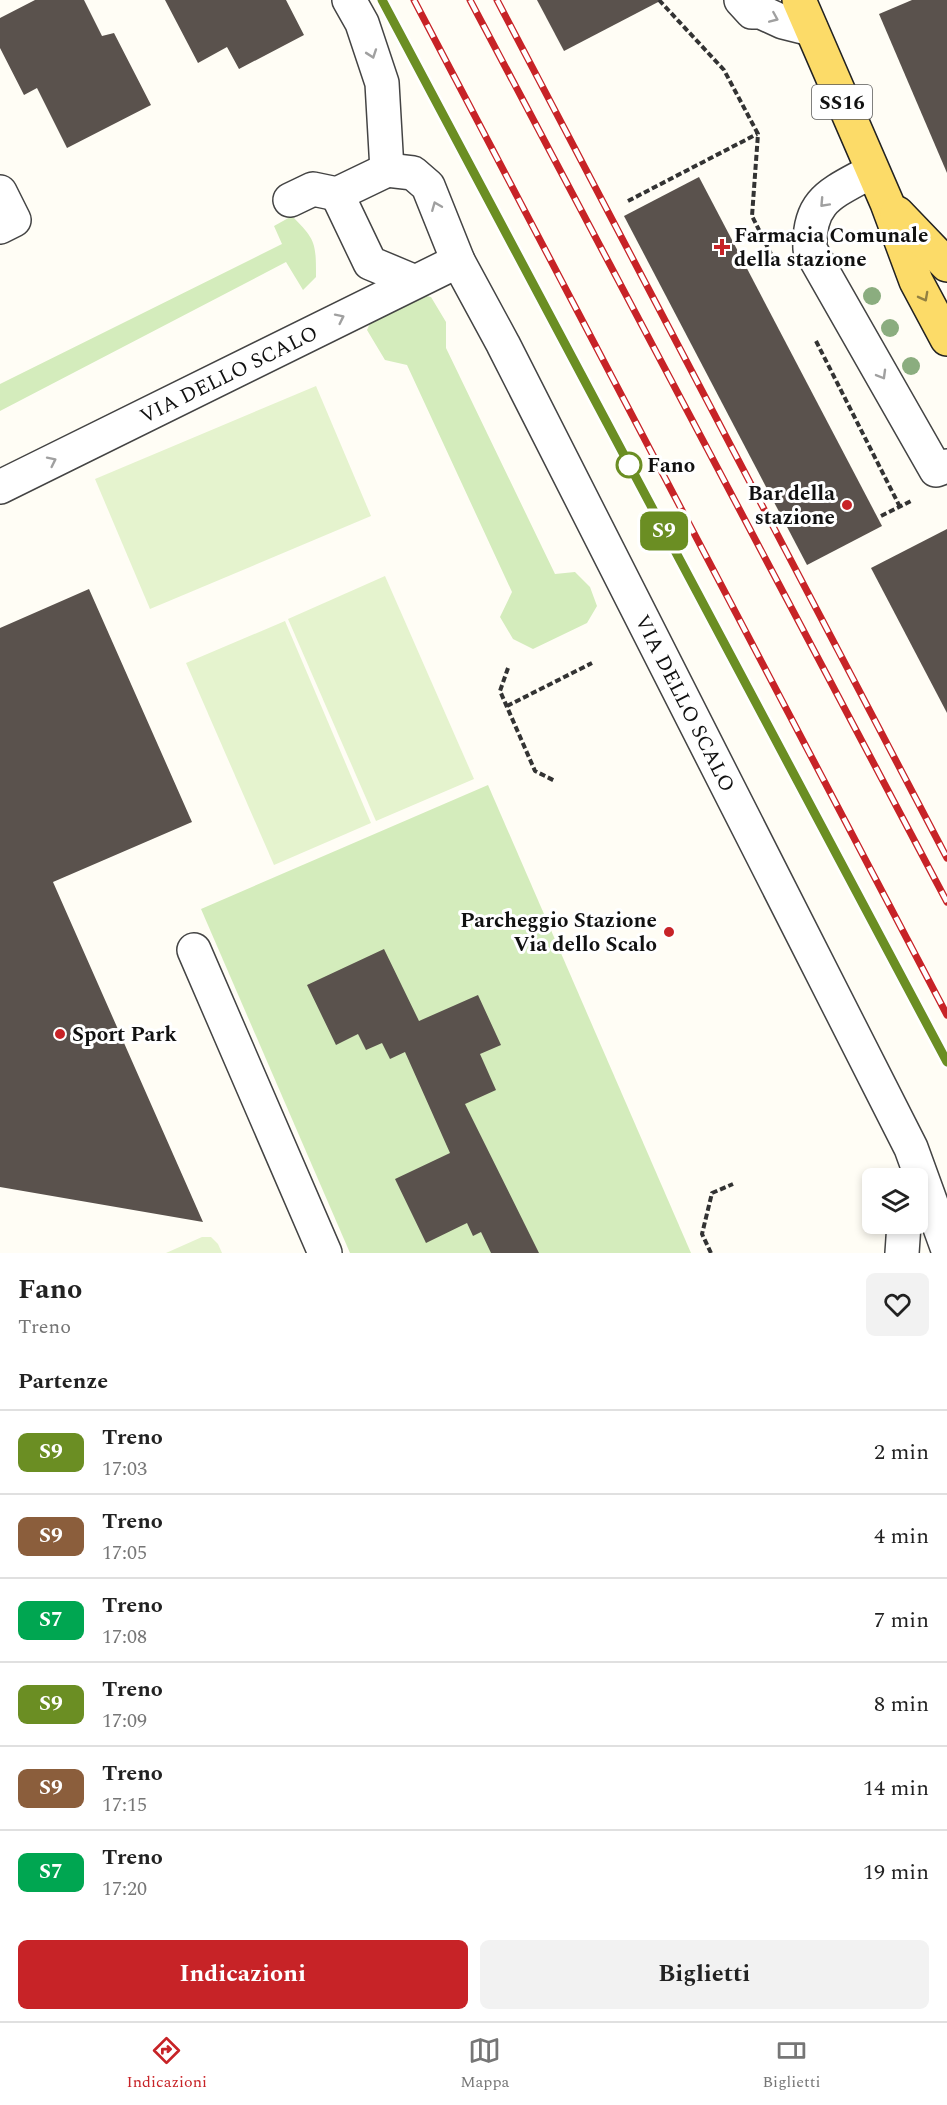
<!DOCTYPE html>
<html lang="it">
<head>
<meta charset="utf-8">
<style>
	body { margin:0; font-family:Spectral,serif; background:#f2f2f2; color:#222; height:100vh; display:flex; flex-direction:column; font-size:22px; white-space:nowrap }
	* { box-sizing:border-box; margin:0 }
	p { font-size:20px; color:#767676 }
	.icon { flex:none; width:33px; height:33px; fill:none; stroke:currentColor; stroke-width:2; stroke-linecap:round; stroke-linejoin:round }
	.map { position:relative; height:1253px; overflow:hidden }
	.details { display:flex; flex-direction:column; background:#fff; flex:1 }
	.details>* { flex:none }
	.badge { padding:0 12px; border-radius:9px; font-size:21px; line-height:39px }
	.fabs { position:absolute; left:862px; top:1168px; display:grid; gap:12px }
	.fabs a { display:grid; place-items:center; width:66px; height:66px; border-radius:9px; background:#fff; box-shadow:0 3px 9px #0003; font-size:30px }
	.map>.badge { position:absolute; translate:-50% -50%; box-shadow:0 0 0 3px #fff }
	h2 { padding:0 18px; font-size:22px; line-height:54px }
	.round { display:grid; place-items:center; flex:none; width:63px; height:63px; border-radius:9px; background:#f2f2f2 }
	.overview { display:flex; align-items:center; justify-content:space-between; height:102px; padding:0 18px }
	h1 { font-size:28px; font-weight:700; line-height:45px }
	.button { display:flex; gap:12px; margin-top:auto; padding:12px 18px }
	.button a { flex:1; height:69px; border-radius:9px; background:#c72327; color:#fff; font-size:24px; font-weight:700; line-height:69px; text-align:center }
	.button a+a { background:#f2f2f2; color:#222 }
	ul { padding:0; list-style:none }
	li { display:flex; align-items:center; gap:18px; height:84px; padding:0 18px; border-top:2px solid #e0e0e0 }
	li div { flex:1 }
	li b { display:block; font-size:22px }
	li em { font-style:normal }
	li .badge { min-width:66px; font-weight:700; text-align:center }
	.tab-bar { display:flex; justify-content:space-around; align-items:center; height:84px; border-top:2px solid #e0e0e0; background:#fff; font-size:16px; color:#767676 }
	.tab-bar a { display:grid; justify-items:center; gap:3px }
	.tab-bar .current { color:#c72327 }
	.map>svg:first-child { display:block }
	.green { fill:#d4ecbc }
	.pitch { fill:#e5f3ce }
	.building { fill:#5a524d }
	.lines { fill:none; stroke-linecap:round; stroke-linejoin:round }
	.minor-casing { stroke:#444; stroke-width:36 }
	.major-casing { stroke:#222; stroke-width:36 }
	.path { stroke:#333; stroke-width:4; stroke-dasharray:6 3; stroke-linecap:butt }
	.minor { stroke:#fff; stroke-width:33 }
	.major { stroke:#fcdb68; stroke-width:33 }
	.rail-casing { stroke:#c72327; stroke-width:7 }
	.rail { stroke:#fff; stroke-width:4.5; stroke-dasharray:14; stroke-linecap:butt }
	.tree { fill:#8bad7f }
	.oneway { stroke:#a0a0a0 }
	.oneway2 { stroke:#928041 }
	.line-casing { stroke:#fff; stroke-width:14 }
	.line { stroke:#6b8e23; stroke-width:9 }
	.poi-dot { fill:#c72327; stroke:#fff; stroke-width:2 }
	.stop-dot { fill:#fff; stroke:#6b8e23; stroke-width:3 }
	.labels { text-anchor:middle; stroke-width:6; stroke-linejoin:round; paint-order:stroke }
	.shield { fill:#fff; stroke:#585858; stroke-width:1.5 }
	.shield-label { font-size:20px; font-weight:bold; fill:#111 }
	.poi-label { font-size:21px; font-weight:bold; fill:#111; stroke:#fff; text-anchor:start }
	.street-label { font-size:21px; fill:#111; stroke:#fff }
	.stop-label { font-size:21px; font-weight:bold; fill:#111; stroke:#fff; text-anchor:start }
</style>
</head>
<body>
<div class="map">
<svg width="947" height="1253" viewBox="0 0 947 1253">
	<rect width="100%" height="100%" fill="#fffdf5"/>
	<!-- green -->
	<g class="green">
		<path d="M292,216c24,24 24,27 24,61l-13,13 -17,-28 -286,149v-27l282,-140 -8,-18z"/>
		<path d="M408,292l23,5 15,25v26l109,226 20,-2 15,15 7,19 -10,17 -54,26 -20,-10 -13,-22 12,-25 -105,-227 -22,-5 -18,-30 8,-18z"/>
		<path d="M488,785l203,468h-341l-149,-344z"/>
	</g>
	<!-- pitch -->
	<g class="pitch">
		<path d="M316,386l55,130 -221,93 -55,-130z"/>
		<path d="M385,576l89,203 -98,42 -88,-202z"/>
		<path d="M285,621l86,202 -97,42 -88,-202z"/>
		<path d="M202,1237h9l7,7 4,9h-56z"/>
	</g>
	<!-- building -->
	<g class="building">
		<path d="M35,0h49l18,36 12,-3 37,72 -84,43 -30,-60 -13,7 -24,-47v-30z"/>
		<path d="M165,0h121l18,35 -65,34 -12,-22 -29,16z"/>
		<path d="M537,0h125l-98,51z"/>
		<path d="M912,0h35v173l-68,-159z"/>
		<path d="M699,177l183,349 -75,39 -183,-349z"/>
		<path d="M947,529v184l-76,-145z"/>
		<path d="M89,589l103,233 -139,60 150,340 -203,-35v-559z"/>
		<path d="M384,949l35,72 59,-26 23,50 -21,9 16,36 -31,14 74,149h-48l-10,-21 -8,4 -6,-13 -41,20 -31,-64 55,-26 -45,-101 -15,7 -8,-16 -16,7 -8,-16 -22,11 -29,-60z"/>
	</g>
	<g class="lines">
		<defs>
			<g id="minor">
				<path d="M349,0l13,23 20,60 5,87"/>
				<path d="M741,0l11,12h9l22,10 28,7"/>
				<path id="s1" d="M387,170l26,3 15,13 30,75 45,83 408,804 36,99"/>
				<path d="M872,171c-39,22 -64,28 -62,78l126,221 11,-4"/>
				<path d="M0,192l14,28 -14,7"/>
				<path d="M337,194l33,69 43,18"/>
				<path d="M290,200l23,-11 24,5 50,-24"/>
				<path id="s2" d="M0,487l458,-226"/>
				<path d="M194,950l131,303"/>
				<path d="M902,1253l2,-29"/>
			</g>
			<g id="major">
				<path d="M799,0l88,203 29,78 31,58"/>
				<path d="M897,213l50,52"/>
			</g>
		</defs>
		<!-- minor casing -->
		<use href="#minor" class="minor-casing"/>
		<!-- major casing -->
		<use href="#major" class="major-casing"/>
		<!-- path -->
		<g class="path">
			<path d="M659,0l65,70 34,64 -6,82 19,38"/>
			<path d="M628,201l129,-67"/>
			<path d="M816,341l84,166"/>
			<path d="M881,516l32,-16"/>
			<path d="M508,668l-8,23 35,80 20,10"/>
			<path d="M507,706l85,-43"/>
			<path d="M711,1253l-9,-19 10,-41 21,-9"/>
		</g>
		<!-- minor -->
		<use href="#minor" class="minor"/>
		<!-- major -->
		<use href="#major" class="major"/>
		<defs>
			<g id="rail">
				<path d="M382,0l565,1062"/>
				<path d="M414,0l533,1015"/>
				<path d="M470,0l477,902"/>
				<path d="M497,0l450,858"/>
			</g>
		</defs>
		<!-- rail casing -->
		<use href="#rail" class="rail-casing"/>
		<!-- rail -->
		<use href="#rail" class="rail"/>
	</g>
	<!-- trees -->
	<g class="tree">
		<circle cx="872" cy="296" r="9"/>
		<circle cx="890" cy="328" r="9"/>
		<circle cx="911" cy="366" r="9"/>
	</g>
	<!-- one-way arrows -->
	<defs><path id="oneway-chevron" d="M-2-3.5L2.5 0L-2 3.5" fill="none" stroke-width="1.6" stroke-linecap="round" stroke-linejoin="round" transform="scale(1.5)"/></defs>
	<g class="oneway">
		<use href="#oneway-chevron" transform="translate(774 18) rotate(23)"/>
		<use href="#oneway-chevron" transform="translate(372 54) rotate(71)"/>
		<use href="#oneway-chevron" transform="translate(824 203) rotate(133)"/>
		<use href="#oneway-chevron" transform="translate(436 206) rotate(-112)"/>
		<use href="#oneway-chevron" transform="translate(340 318) rotate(-26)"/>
		<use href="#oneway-chevron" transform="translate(882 375) rotate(60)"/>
		<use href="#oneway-chevron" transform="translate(52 461) rotate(-26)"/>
	</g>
	<use class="oneway2" href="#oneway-chevron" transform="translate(924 297) rotate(62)"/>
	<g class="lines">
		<defs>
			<path id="line" d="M382,0l565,1062"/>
		</defs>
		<!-- line casing -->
		<use href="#line" class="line-casing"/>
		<!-- line -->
		<use href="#line" class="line"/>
	</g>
	<!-- markers -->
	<g class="poi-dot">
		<path d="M719 238h6v6h6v6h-6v6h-6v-6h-6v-6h6z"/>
		<circle cx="847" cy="505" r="6"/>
		<circle cx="669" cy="932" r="6"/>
		<circle cx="60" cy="1034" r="6"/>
	</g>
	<circle class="stop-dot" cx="629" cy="465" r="12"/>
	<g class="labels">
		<!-- shield labels -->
		<rect class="shield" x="812" y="85" width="60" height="34" rx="4.5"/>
		<g class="shield-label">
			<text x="842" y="109">SS16</text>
		</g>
		<!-- poi labels -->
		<g class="poi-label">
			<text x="734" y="242">Farmacia Comunale<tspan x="734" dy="24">della stazione</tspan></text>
			<text x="835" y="500" text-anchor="end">Bar della<tspan x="835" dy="24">stazione</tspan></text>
			<text x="657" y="927" text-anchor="end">Parcheggio Stazione<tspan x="657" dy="24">Via dello Scalo</tspan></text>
			<text x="72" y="1041">Sport Park</text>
		</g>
		<!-- street labels -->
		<g class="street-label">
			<text dy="7" stroke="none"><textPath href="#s2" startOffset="255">VIA DELLO SCALO</textPath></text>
			<text dy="7" stroke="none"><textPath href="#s1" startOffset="624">VIA DELLO SCALO</textPath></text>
		</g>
		<!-- stop labels -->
		<g class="stop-label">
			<text x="647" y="472">Fano</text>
		</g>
	</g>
</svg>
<div class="fabs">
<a><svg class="icon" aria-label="layers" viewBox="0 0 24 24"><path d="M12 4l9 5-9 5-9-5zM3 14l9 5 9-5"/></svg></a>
</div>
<b class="badge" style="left:664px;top:531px;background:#6b8e23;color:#fff">S9</b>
</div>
<section class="details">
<div class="overview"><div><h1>Fano</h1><p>Treno</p></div><a class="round"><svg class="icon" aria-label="heart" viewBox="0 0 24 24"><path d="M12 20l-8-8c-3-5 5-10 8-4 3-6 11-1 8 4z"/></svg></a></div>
<h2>Partenze</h2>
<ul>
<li><span class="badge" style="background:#6b8e23;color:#fff">S9</span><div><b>Treno</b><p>17:03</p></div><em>2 min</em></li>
<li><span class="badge" style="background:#8b5e3c;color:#fff">S9</span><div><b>Treno</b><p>17:05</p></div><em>4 min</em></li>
<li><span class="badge" style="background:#00a651;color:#fff">S7</span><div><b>Treno</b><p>17:08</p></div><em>7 min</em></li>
<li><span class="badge" style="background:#6b8e23;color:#fff">S9</span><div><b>Treno</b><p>17:09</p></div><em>8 min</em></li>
<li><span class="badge" style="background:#8b5e3c;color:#fff">S9</span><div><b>Treno</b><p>17:15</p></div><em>14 min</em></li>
<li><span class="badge" style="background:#00a651;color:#fff">S7</span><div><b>Treno</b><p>17:20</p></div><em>19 min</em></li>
</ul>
<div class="button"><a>Indicazioni</a><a>Biglietti</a></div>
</section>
<nav class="tab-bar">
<a class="current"><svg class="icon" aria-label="directions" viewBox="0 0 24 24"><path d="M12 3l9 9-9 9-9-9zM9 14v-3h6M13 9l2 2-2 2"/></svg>Indicazioni</a>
<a><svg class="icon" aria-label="map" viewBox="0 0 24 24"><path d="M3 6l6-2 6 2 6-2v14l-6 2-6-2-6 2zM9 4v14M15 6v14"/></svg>Mappa</a>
<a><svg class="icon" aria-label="tickets" viewBox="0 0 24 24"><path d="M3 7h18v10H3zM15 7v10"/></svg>Biglietti</a>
</nav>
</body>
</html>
